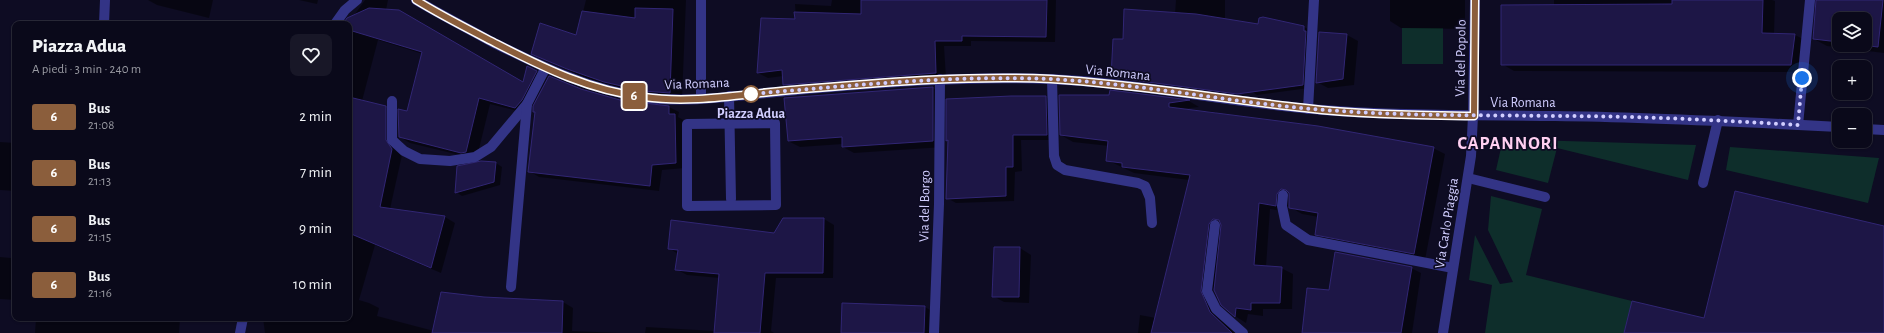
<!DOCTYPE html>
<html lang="it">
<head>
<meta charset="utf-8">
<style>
	body { margin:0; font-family:"Alegreya Sans",sans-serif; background:#181727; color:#f1f3f6; height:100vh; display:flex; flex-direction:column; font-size:15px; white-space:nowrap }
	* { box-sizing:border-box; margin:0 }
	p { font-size:13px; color:#999aa2 }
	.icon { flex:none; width:22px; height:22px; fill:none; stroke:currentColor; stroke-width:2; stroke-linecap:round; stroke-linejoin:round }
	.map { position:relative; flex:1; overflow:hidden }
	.panel { position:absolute; left:12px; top:21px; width:340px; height:300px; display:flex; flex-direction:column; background:#0a091a; border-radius:8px; box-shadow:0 1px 3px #0004,0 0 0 1px #2a2a39 }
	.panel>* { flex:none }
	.badge { padding:0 8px; border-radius:3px; font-size:14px; line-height:26px }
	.fabs { position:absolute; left:1832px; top:12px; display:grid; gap:8px }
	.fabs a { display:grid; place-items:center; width:40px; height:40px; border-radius:8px; background:#0a091a; box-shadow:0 1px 3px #0004,0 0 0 1px #2a2a39; font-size:20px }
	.you { position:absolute; width:20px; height:20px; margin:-10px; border:3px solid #fff; border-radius:50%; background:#1a73e8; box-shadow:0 0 0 6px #1a73e833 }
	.map>.badge { position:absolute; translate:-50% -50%; box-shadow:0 0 0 2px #fff }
	.round { display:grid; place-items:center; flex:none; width:42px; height:42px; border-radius:8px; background:#181727 }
	.head { display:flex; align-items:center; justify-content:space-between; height:68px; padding:0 20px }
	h1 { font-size:19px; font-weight:800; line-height:30px }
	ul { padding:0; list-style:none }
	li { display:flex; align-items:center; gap:12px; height:56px; padding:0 20px }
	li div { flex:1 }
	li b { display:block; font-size:15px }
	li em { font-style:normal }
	li .badge { min-width:44px; font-weight:700; text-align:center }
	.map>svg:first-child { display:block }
	.green { fill:#0e2e2b }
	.shadow { fill:#0007; fill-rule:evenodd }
	.building { fill:#1d1646; stroke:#312674 }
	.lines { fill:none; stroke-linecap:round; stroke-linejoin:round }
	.service { stroke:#333486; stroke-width:10 }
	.pedestrian { stroke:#333486; stroke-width:10 }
	.minor { stroke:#333486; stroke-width:10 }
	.tertiary { stroke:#333486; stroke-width:10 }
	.line-casing { stroke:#fff; stroke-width:9 }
	.line { stroke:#8b5e3c; stroke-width:6 }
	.walk { stroke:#d1ceff; stroke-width:4; stroke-dasharray:0 7.2 }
	.stop-dot { fill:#fff; stroke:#8b5e3c; stroke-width:2 }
	.labels { text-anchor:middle; stroke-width:3.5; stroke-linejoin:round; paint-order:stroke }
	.street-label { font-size:14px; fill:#d1ceff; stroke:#0e0c23 }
	.stop-label { font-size:14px; font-weight:bold; fill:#d1ceff; stroke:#0e0c23 }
	.district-label { font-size:18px; font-weight:bold; letter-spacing:1px; fill:#ffd0f1; stroke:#0e0c23 }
</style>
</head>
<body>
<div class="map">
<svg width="1884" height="333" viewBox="0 0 1884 333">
	<rect width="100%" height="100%" fill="#0e0c23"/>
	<!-- green -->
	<g class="green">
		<rect x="1402" y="28" width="41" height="36"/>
		<path d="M1503,139l193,6 -8,35 -131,-32 -9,35 -52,-13z"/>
		<path d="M1730,147l149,11 -11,45 -142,-33z"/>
		<path d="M1491,196l51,13 -16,66 106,26 -8,32h-139l7,-48 -23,-5 6,-45 25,49 13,-2 -25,-52z"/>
	</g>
	<!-- shadow -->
	<g class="shadow">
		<path d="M148,0h65l-4,18 -52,-13z"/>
		<path d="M299,0h19l-1,4z"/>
		<path d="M365,0h23l-2,10 137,73 13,-12 11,6 -15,29 -6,7 -36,-9 -13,53 -5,1 -62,-15 -10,-6 23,-83 -45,-14 -16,61 23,6 11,6v34l6,8 -12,54 55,8 10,6 -14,50 -66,-28 -16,55 10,3 10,5 -2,8 57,15 50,-33 79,4 10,6 -1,23 48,2h-355l-2,-15h86v-294h-5l9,-7z"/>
		<path d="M586,0h100l-4,99 -65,-10 -37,-13 -48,-23 45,-17z"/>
		<path d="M832,0h224l-1,42 -84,-1v5h-27l2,32 -153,12 -9,-6 -1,-8 -15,2 -10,-5 38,-53 -1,-16 36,2z"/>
		<path d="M1176,0h49v96l-103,-13 -10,-6 12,-37 51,-26z"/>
		<path d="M1390,0h75v29l-64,-1 -11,-7z"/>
		<path d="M1554,0h218l3,1 -1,33 21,1 12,6 -4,31 -289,-1 -12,-7 52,-58z"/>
		<path d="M1816,0h68v53l-57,-7 -13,-7zM1839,19h26v26h-26z"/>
		<path d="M1304,27l6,3 -1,58 -52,7 -6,-4z"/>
		<path d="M1347,35l11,6 -4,44 -26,3 -11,-6z"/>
		<path d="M933,88l11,6v53l-90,6 -11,-6v-3l-43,3 -12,-6 -3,-42z"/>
		<path d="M1111,91l78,10 10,6 -17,2 24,4v-2l9,1 11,7 207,29 12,6 -20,106 -97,-19 -12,-7 3,-17 -17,-3 -12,-7 -1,-7 -2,12 -17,-3 -4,58 15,1 12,6 -1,35h-29v7l-15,-2 -2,9 -11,-7 -13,-12 -9,-17 -1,11 24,35h-98l2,-18 16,3 33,-138 -55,-7 -27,-13 2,-14 -36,-4 -12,-7 49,-39z"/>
		<path d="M1046,97l8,5 1,38h-34l1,31 -7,1 -1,29 -58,2 -9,-5 2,-57 -2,-1z"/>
		<path d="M620,101l49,6 10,5 -1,5 7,4v47l-23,2 -3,21 -120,-14 -10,-6z"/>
		<path d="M0,142l15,1v48l-15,-1z"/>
		<path d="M496,163l6,4 -2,18 -38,11 -6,-4z"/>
		<path d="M824,219l10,6 -1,53h-57l-5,53 3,2h-129l1,-6 69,4 5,-53 -33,-3 -11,-6 2,-15 -9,-6 106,-14z"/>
		<path d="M13,244h2v56l-15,-1v-42l11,1z"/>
		<path d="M995,248h25l11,7 -2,48 -25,-1 -11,-6z"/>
		<path d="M1411,268l10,5 -9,60h-109l27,-41z"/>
		<path d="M842,304l83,3 10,6 -1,20h-92z"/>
		<path d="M36,318h144l-1,15h-144z"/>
	</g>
	<!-- building -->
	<g class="building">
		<path d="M861,0h186l-1,37 -84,-1v5h-27l1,32 -153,12 -1,-15 -25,3 4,-55 34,1 -1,-7 67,2z"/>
		<path d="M1672,0h91l-1,33 33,1 -4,31h-290v-60l171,-1z"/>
		<path d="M1816,0h67l-5,47 -17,-2h4v-26h-26v23l-26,-3z"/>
		<path d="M369,8l30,2 124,72 4,-16 10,5 -15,29 -7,8 -36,-10 -13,54 -5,1 -62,-16 -1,-28 9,2 15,-59 -73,-22v-6h-6l4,-6z"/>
		<path d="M635,8l38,1 -3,84 -27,-2 -39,-9 -37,-13 -36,-15 9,-31 36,12 6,-24 53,7z"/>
		<path d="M1124,9l72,5 62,10 1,-6 4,-1 41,9v5h2l-3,54 -66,9 -126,-17 2,-38h10z"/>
		<path d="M1319,32l28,2 -4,45 -27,4z"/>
		<path d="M549,76l32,13 39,11 49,6v8h6l1,49 -24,2 -2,21 -122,-14 7,-60h-2v-6z"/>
		<path d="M933,87v54l-91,6v-10l-54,4 -4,-43z"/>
		<path d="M1110,90l80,10 -21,3v4l149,19 116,21 -20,107 -99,-19 3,-22 -29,-5v-15l-3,-3 -5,-1 -4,5 -1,12 -17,-3 -5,62 28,2 -2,36h-29v7l-15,-2 -1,9 -14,-12 -7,-15 7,-65 -2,-5 -6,-1 -4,5 -8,67 9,21 22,21h-81l39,-158 -68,-8v-4l-16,-2 2,-20 -48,-6 -1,-40h50z"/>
		<path d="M1011,96h35l1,39h-34v32h-7v29l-60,3 2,-59 -2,1v-42z"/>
		<path d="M349,97l37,9v34l6,9 -12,58 65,9 -14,52 -82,-35z"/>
		<path d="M481,161l15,1 -2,20 -39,11 2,-27z"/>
		<path d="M1735,191l149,35v107h-260l8,-32 72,17z"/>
		<path d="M783,218h41l-1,55h-58l-5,60h-46l5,-59 -44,-4 3,-20 -10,-1 3,-29 103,13z"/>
		<path d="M994,247h26l-1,50h-27z"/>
		<path d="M1335,252l77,15 -11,66h-99l5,-45 22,2z"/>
		<path d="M441,292l43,5 79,4 -1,32h-130z"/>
		<path d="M842,303l83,3 -1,27h-83z"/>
	</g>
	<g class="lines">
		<!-- service -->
		<g class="service">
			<path d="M104,24l1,-24"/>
			<path d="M1052,79l2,77 3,9 8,5 73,13 7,3 5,12 2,25"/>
			<path d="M392,101v39l12,11 16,8 30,2 25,-4 16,-10 36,-43 18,-35"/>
			<path d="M1308,109l6,-109"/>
			<path d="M1798,125l12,-125"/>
			<path d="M1283,195l-1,11 4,19 22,15 145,28"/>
			<path d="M1215,225l-8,66 9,18 27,24"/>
			<path d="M511,287l16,-183"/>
		</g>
		<!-- pedestrian -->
		<g class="pedestrian">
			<path d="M1468,178l77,19"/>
			<path d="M1703,183l15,-63"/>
		</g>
		<!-- minor -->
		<g class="minor">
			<path d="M335,24l10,-14 12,-10"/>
			<path d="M729,96l2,103"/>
			<path d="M701,99v-99"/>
			<path d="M1473,116l2,-116"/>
			<path d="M775,123l1,82 -89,1v-82z"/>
			<path d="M240,333l3,-15"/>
			<path d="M934,333l5,-129 1,-125"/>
		</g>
		<!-- tertiary -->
		<g class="tertiary">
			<path d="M416,0c25,15 51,28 76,42 49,24 95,47 150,55 47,7 97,-2 145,-6 87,-8 174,-15 261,-12 97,4 193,26 289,32 73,5 146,4 218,5 95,1 190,6 284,11"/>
			<path d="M1865,129l19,1"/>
			<path d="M1443,333l28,-177 2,-40"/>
		</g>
	</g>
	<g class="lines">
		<defs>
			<path id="line" d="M416,0c26,16 54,30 81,44 47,24 94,47 147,53 49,7 98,-3 147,-7 87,-7 173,-15 260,-11 85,5 170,20 254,29 56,7 113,7 169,8l1,-116"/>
		</defs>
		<!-- line casing -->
		<use href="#line" class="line-casing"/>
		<!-- line -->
		<use href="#line" class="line"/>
		<!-- walk -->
		<path class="walk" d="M751,94h-1c100,-8 199,-19 300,-15 97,5 192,26 289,32 72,5 144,4 216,5 81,0 162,4 243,9l4,-47"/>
	</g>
	<!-- markers -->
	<circle class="stop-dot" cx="751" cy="94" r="8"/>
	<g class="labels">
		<!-- street labels -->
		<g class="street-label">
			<text transform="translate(1460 58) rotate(-89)" y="5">Via del Popolo</text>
			<text transform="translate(1118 72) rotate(6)" y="5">Via Romana</text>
			<text transform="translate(697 83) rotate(-2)" y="5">Via Romana</text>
			<text x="1523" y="107">Via Romana</text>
			<text transform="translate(924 206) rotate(-89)" y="5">Via del Borgo</text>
			<text transform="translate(1446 223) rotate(-81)" y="5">Via Carlo Piaggia</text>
		</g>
		<!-- stop labels -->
		<g class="stop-label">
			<text x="751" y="118">Piazza Adua</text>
		</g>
		<!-- district labels -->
		<g class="district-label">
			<text x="1508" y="149">CAPANNORI</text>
		</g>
	</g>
</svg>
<div class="fabs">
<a><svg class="icon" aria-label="layers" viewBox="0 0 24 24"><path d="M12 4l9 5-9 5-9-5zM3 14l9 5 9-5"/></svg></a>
<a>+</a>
<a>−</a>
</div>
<div class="you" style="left:1802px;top:78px"></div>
<b class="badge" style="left:634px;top:96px;background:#8b5e3c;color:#fff">6</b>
<section class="panel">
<div class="head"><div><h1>Piazza Adua</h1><p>A piedi · 3 min · 240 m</p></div><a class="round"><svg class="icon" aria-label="heart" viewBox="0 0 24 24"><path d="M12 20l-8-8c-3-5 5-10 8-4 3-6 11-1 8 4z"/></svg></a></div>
<ul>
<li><span class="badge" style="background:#8b5e3c;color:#fff">6</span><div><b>Bus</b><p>21:08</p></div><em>2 min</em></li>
<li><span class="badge" style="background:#8b5e3c;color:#fff">6</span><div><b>Bus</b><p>21:13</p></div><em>7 min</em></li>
<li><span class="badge" style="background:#8b5e3c;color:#fff">6</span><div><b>Bus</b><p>21:15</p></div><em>9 min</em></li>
<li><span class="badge" style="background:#8b5e3c;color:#fff">6</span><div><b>Bus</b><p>21:16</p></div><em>10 min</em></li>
</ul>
</section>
</div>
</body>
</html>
